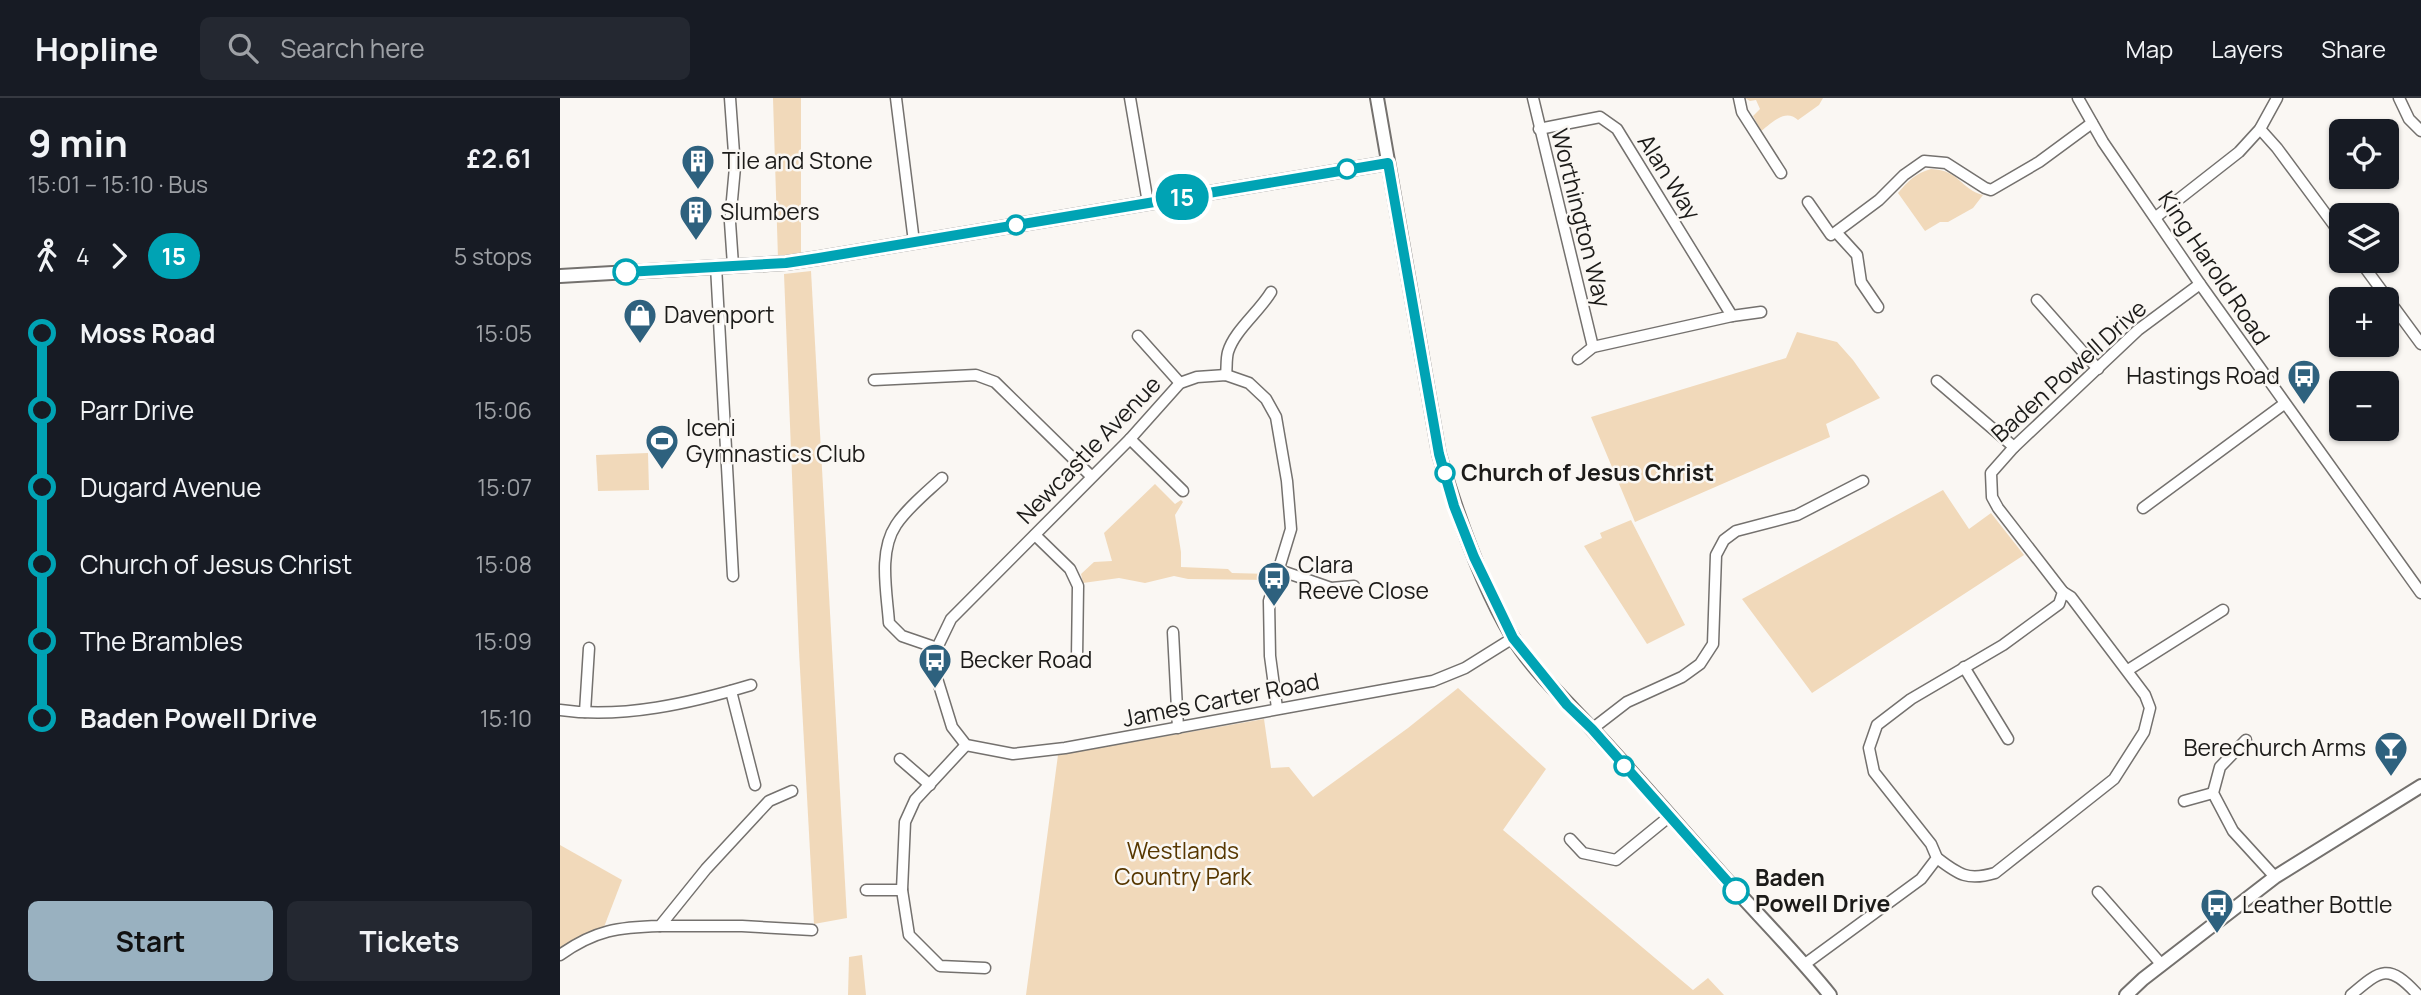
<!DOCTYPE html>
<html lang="en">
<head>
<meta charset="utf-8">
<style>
	body { margin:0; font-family:Manrope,sans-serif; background:#242831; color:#f1f3f6; height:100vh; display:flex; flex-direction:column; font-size:26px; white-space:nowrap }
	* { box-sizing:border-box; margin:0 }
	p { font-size:23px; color:#9ea1a6 }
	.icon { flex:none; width:38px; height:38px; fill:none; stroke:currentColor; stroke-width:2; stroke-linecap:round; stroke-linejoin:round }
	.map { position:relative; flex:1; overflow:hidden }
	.details { display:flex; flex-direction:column; background:#171b24; width:560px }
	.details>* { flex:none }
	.badge { padding:0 14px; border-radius:23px; font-size:24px; line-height:46px }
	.fabs { position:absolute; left:1769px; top:21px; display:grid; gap:14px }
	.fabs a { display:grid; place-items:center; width:70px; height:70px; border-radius:10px; background:#171b24; box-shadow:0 2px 5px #0004; font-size:35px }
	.map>.badge { position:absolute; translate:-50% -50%; box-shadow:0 0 0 4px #fff }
	.legs { display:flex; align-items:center; gap:10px; height:77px; padding:0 28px; font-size:23px }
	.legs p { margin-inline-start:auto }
	.head { display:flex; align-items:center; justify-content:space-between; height:119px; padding:0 28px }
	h1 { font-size:38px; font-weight:700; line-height:52px }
	.button { display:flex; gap:14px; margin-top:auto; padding:14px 28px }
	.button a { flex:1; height:80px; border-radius:10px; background:#99b1c0; color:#111; font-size:28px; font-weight:700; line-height:80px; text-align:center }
	.button a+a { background:#242831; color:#f1f3f6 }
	ul { padding:0 28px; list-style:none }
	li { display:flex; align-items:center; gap:24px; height:77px; font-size:26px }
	li i { display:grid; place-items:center; width:10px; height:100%; margin:0 9px; background:currentColor }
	li i::after { content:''; width:18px; height:18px; margin:-9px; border:5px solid; border-radius:50%; background:#171b24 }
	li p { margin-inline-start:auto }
	li:first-child i { background:linear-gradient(#0000 50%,currentColor 0) }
	li:last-child i { background:linear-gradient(currentColor 50%,#0000 0) }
	header { display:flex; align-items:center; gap:42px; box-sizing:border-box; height:98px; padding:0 35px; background:#171b24; border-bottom:2px solid #363941 }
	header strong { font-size:33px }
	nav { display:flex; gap:38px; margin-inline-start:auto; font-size:24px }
	.search { width:490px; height:63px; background:#242831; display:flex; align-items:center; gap:18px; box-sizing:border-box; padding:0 24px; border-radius:10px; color:#9ea1a6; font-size:26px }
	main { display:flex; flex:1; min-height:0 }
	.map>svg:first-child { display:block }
	.green { fill:#f1d9ba }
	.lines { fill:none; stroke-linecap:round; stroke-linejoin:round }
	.minor-casing { stroke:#74716e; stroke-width:13 }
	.tertiary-casing { stroke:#74716e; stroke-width:16 }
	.secondary-casing { stroke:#74716e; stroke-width:16 }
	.minor { stroke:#fff; stroke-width:10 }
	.tertiary { stroke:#fff; stroke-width:12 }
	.secondary { stroke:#fff; stroke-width:12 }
	.line-1-casing { stroke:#fff; stroke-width:16 }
	.line-1 { stroke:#00a3b4; stroke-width:10 }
	.stop-1-dot { fill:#fff; stroke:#00a3b4; stroke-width:3.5 }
	.labels { text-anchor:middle; stroke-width:5; stroke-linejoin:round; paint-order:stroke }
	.poi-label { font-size:23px; fill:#1c1b19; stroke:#faf7f3; text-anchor:start }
	.street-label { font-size:23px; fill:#1c1b19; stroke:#faf7f3 }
	.stop-label { font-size:23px; font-weight:bold; fill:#1c1b19; stroke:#faf7f3; text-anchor:start }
	.park-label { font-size:23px; fill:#573700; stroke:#faf7f3 }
</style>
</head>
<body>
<header>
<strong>Hopline</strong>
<div class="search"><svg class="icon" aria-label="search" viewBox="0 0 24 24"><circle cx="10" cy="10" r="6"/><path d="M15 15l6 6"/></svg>Search here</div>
<nav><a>Map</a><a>Layers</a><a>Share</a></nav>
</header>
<main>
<section class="details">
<div class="head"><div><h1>9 min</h1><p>15:01 – 15:10 · Bus</p></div><b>£2.61</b></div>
<div class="legs"><svg class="icon" aria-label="walk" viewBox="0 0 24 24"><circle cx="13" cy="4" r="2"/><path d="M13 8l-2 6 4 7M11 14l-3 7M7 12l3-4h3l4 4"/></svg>4<svg class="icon" aria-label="forward" viewBox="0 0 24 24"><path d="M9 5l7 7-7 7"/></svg><b class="badge" style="background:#00a3b4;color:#fff">15</b><p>5 stops</p></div>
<ul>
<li><i style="color:#00a3b4"></i><b>Moss Road</b><p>15:05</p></li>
<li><i style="color:#00a3b4"></i><span>Parr Drive</span><p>15:06</p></li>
<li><i style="color:#00a3b4"></i><span>Dugard Avenue</span><p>15:07</p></li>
<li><i style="color:#00a3b4"></i><span>Church of Jesus Christ</span><p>15:08</p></li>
<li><i style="color:#00a3b4"></i><span>The Brambles</span><p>15:09</p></li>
<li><i style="color:#00a3b4"></i><b>Baden Powell Drive</b><p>15:10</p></li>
</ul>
<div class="button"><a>Start</a><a>Tickets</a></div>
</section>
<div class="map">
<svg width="1861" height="897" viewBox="0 0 1861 897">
	<rect width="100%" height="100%" fill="#faf7f3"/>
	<!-- green -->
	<g class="green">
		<path d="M213,0h28v156l-23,5z"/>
		<path d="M1185,0h78l-4,7 -21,15c-13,-12 -26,3 -37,11l-8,-15 7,-7 -4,-9 -6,1z"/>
		<path d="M1371,71c29,1 29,20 52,26l-10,13 -25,14h-8l-15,9 -27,-38c10,-12 18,-20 33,-24z"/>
		<path d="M251,173l36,647 -33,6 -15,-273 -15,-377z"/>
		<path d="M1237,234l40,10 16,18 27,38 -54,26 4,13 -195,85 -44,-105 195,-59z"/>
		<path d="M88,355l1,37 -51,1 -2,-36z"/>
		<path d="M595,386l20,20 6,-4 2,2 -8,13 6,37v15l47,2 4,4 39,1 -1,6 -82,-1 -14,-3 -29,7 -26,-5 -36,5 -2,-9 13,-12 18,-1 -8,-28z"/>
		<path d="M1383,392l26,39 22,-16 33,42 -212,138 -70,-94z"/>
		<path d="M1071,422l54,105 -38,19 -63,-98 18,-8 -2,-5z"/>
		<path d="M898,590l88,81 -43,61 190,160 15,-12 16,17h-698l32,-240 206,-36 7,49 18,-1 24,30 95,-69z"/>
		<path d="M0,747l62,35 -18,47 -44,23z"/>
		<path d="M302,857l4,40h-18l1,-38z"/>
	</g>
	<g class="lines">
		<defs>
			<g id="minor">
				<path d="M170,0l5,69 -5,55 3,43"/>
				<path d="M336,0l18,144"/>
				<path d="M570,0l18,105"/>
				<path d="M973,0l60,249"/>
				<path d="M1179,0l3,14 39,61"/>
				<path d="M1518,0l25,44 97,142 221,309"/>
				<path d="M1839,0l10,21 12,12"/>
				<path d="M979,31l61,-12 17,12 115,187"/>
				<path d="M1700,31l17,19 65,88"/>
				<path d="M1248,104l23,33"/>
				<path d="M1596,119l83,-65 21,-23 17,-31"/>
				<path d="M1800,163l61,83"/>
				<path d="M156,168l17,310"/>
				<path d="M1477,202l61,69"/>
				<path d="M1318,209l-17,-25 -4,-27 -21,-23 43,-32 25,-25 20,-14 22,2 39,25 6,2 48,-28 53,-39"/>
				<path d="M578,238l42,47"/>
				<path d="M1018,261l15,-12 139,-31 29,-4"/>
				<path d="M666,277c1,-7 0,-16 2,-23 6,-21 31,-40 43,-60"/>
				<path d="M314,282l102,-5 19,7 96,94"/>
				<path d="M1377,283l77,66"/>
				<path d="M570,341l53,52"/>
				<path d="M1583,410l141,-104"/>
				<path d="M475,437l35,34 8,17 -1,72"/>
				<path d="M719,472l52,18 23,-2"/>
				<path d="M613,534l5,96"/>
				<path d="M377,550l-35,-12 -13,-13c-2,-30 -11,-71 7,-98 11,-17 31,-33 46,-47"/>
				<path d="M1404,569l44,72"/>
				<path d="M1568,572l95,-60"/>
				<path d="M171,593l24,94"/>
				<path d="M717,610l-7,-52 -1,-55 22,-72 -4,-48 -11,-64 -10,-18 -17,-16 -23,-8 -29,2 -17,6 -50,56 -179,180 -14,29 -2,24 17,55 14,18 47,9 52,-6 368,-67 32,-13 48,-30"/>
				<path d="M0,612c63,9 131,-7 191,-25"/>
				<path d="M25,614l4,-64"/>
				<path d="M1032,631l35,-27 55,-25 18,-13 13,-20 3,-89 8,-15 12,-9 61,-16 66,-34"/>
				<path d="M1686,642l-26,27 -7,26 20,38 42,46"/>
				<path d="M406,647l-51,55 -10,22 -3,68 7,45 31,31 45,2"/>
				<path d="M340,661l30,26"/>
				<path d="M1624,703l29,-8"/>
				<path d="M1010,741l13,14 33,7 54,-44"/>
				<path d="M1377,760c22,17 31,23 58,15l119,-94 30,-47 6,-24 -5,-13 -74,-98 -8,-5"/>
				<path d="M306,792h36"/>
				<path d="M1538,794l64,73"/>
				<path d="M100,828h82l70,4"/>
				<path d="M0,857c35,-25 59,-28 100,-29l46,-57 63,-68 23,-10"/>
				<path d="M1245,866l116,-85 16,-21 -6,-14 -57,-72 -5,-24 8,-23 34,-26 92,-54 56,-41 4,-12 -65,-84 -6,-11 -1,-24 23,-26 124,-117 62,-46"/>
				<path d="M1791,897c30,-26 38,-32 67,0"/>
			</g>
			<g id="tertiary">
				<path d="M817,0l62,356c18,61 41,128 73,182 19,32 55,66 80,93 45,48 87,98 131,147 36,40 73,77 107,119"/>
				<path d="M0,178l226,-13 33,-5 569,-95"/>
			</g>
			<path id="secondary" d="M1566,897l17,-16 132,-102 146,-91"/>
		</defs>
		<!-- minor casing -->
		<use href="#minor" class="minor-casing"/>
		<!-- tertiary casing -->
		<use href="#tertiary" class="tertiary-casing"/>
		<!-- secondary casing -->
		<use href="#secondary" class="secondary-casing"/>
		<!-- minor -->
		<use href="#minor" class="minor"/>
		<!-- tertiary -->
		<use href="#tertiary" class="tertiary"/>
		<!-- secondary -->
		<use href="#secondary" class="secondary"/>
	</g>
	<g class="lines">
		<defs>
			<path id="line-1" d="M66,174l160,-9 33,-5 569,-95 51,291 15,52 20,51 39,81 54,67 25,24 144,162"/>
		</defs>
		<!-- line-1 casing -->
		<use href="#line-1" class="line-1-casing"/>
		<!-- line-1 -->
		<use href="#line-1" class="line-1"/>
	</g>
	<!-- icons -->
	<defs>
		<symbol id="building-pin" viewBox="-11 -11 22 30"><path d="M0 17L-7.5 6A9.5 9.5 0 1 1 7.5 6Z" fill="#2e617e" stroke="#faf7f3"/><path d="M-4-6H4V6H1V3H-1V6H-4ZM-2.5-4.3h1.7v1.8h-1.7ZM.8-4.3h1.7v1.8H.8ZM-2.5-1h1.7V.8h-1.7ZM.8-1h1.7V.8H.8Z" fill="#fff"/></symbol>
		<symbol id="shop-pin" viewBox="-11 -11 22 30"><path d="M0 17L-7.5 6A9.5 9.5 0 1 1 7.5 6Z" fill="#2e617e" stroke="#faf7f3"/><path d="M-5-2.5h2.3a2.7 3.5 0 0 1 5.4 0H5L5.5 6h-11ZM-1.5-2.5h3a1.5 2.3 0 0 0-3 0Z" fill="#fff"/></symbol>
		<symbol id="bus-pin" viewBox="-11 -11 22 30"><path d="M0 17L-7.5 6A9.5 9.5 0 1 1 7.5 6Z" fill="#2e617e" stroke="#faf7f3"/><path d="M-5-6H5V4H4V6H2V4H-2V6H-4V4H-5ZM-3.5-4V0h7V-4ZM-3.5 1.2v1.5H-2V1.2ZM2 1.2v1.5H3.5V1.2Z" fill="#fff"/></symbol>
		<symbol id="stadium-pin" viewBox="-11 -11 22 30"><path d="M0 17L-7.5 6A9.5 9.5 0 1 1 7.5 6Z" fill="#2e617e" stroke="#faf7f3"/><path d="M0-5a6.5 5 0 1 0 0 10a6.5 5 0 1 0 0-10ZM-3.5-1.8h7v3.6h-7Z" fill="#fff"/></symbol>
		<symbol id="bar-pin" viewBox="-11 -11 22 30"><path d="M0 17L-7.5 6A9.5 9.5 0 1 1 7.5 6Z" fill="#2e617e" stroke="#faf7f3"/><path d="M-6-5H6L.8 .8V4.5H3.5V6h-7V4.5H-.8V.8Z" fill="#fff"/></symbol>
	</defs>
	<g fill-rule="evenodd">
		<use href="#building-pin" x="119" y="44" width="38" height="52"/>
		<use href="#building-pin" x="117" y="95" width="38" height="52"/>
		<use href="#shop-pin" x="61" y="198" width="38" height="52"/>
		<use href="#bus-pin" x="1725" y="259" width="38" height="52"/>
		<use href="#stadium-pin" x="83" y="324" width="38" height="52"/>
		<use href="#bus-pin" x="695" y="461" width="38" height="52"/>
		<use href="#bus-pin" x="356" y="543" width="38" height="52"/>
		<use href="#bar-pin" x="1812" y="631" width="38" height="52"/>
		<use href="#bus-pin" x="1638" y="788" width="38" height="52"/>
	</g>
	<!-- markers -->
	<g class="stop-1-dot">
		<circle cx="787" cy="71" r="9"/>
		<circle cx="456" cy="127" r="9"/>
		<circle cx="66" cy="174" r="12"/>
		<circle cx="885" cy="375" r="9"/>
		<circle cx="1064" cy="668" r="9"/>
		<circle cx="1176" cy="793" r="12"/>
	</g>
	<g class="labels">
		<!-- poi labels -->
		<g class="poi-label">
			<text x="162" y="71">Tile and Stone</text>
			<text x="160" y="122">Slumbers</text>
			<text x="104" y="225">Davenport</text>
			<text x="1720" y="286" text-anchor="end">Hastings Road</text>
			<text x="126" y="338">Iceni<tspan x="126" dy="26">Gymnastics Club</tspan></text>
			<text x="738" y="475">Clara<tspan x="738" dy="26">Reeve Close</tspan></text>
			<text x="400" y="570">Becker Road</text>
			<text x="1806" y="658" text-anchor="end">Berechurch Arms</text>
			<text x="1682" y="815">Leather Bottle</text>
		</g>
		<!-- street labels -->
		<g class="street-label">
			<text transform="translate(1109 79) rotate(58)" y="8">Alan Way</text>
			<text transform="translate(1021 120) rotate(76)" y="8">Worthington Way</text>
			<text transform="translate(1654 170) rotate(56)" y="8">King Harold Road</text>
			<text transform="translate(1509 273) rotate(-42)" y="8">Baden Powell Drive</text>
			<text transform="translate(529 352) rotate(-46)" y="8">Newcastle Avenue</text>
			<text transform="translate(661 602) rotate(-11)" y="8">James Carter Road</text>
		</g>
		<!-- stop labels -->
		<g class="stop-label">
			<text x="901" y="383">Church of Jesus Christ</text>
			<text x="1195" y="788">Baden<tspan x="1195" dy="26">Powell Drive</tspan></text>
		</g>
		<!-- park labels -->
		<g class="park-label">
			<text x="623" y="761">Westlands<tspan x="623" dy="26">Country Park</tspan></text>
		</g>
	</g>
</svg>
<div class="fabs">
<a><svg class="icon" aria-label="locate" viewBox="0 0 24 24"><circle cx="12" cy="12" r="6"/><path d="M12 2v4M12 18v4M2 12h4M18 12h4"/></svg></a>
<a><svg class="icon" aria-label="layers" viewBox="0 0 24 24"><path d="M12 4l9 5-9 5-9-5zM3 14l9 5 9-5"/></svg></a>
<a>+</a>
<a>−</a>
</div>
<b class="badge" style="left:622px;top:99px;background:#00a3b4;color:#fff">15</b>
</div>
</main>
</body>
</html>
